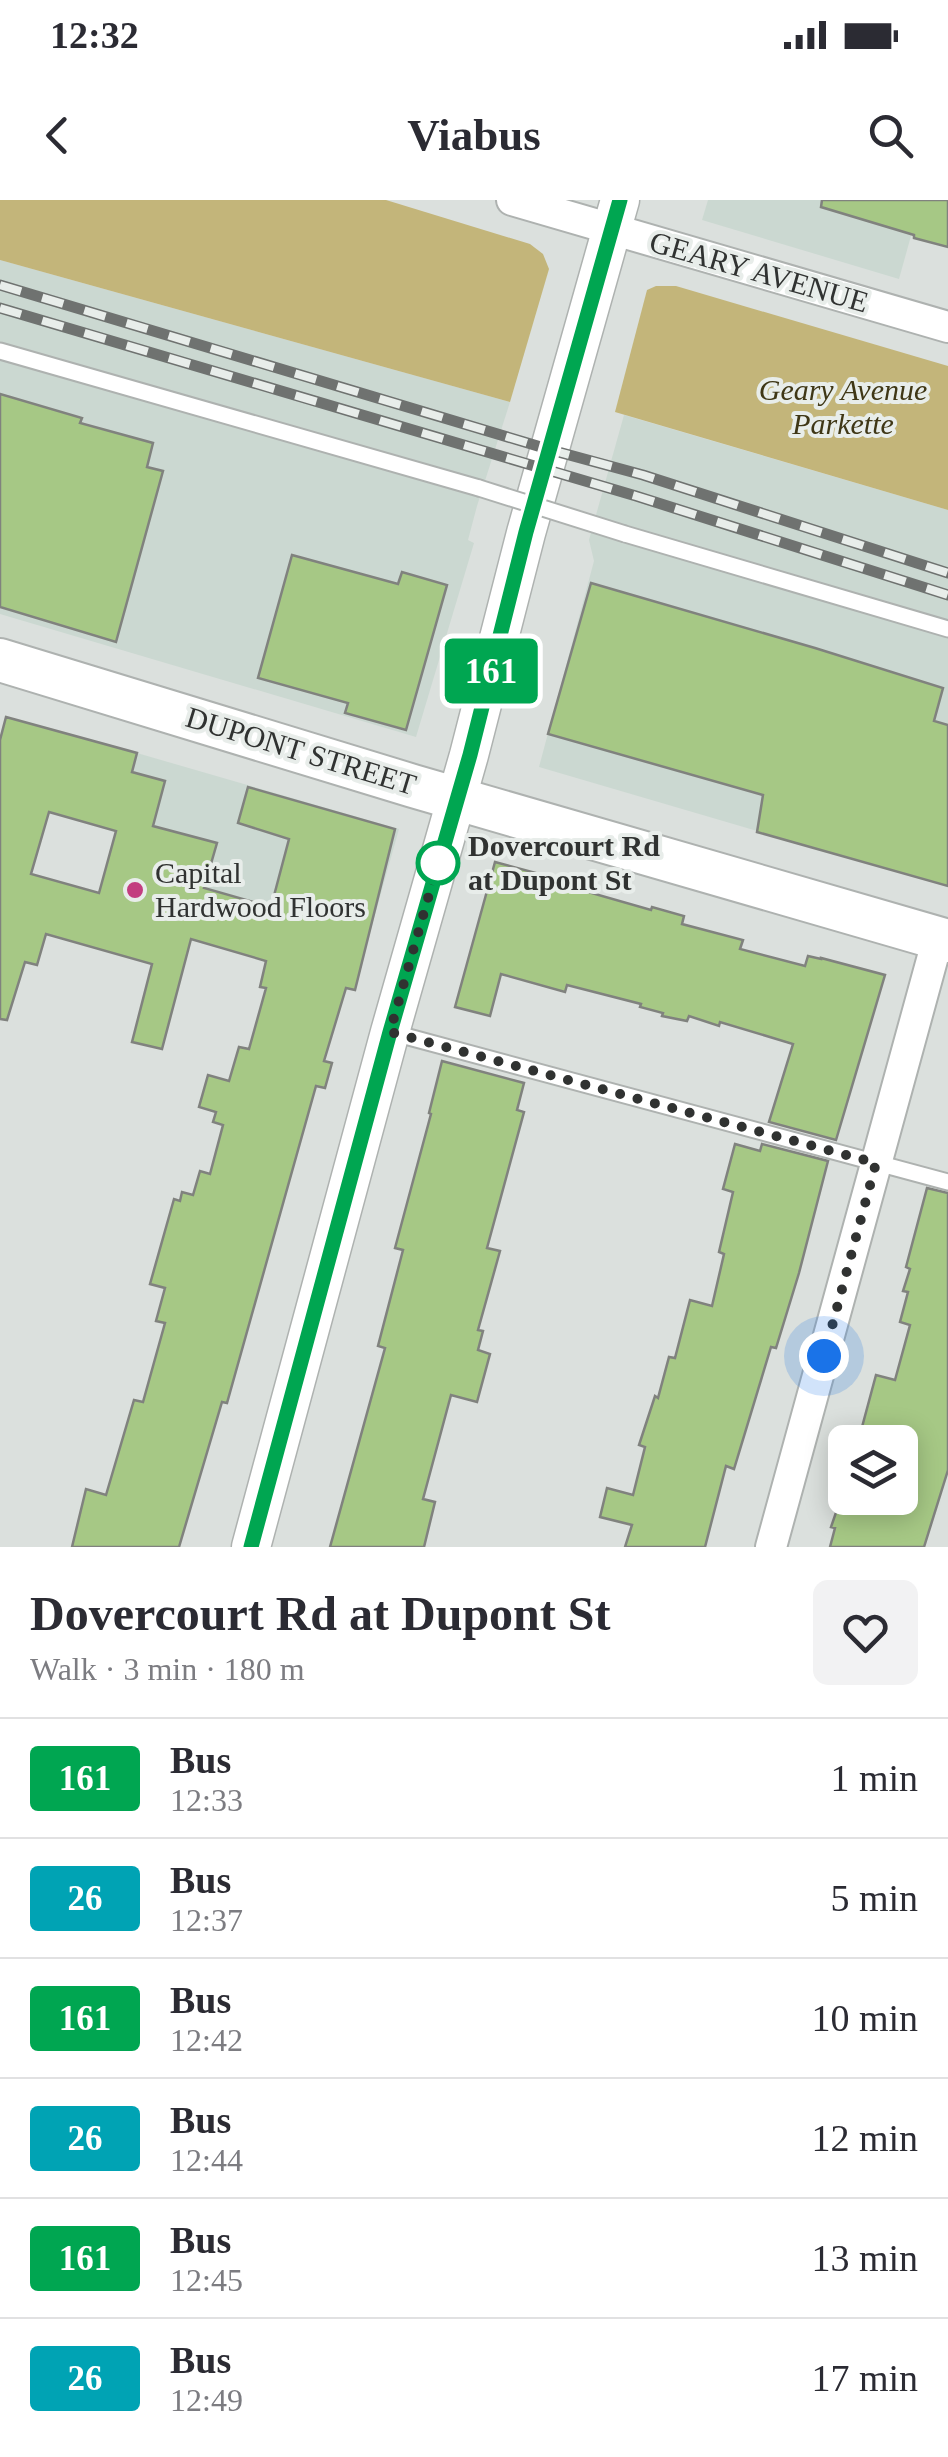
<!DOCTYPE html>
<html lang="en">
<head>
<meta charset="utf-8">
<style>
	body { margin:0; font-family:Georgia,serif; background:#f2f2f3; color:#2b2b33; height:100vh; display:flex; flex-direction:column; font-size:38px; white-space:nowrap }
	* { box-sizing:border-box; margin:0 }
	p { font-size:32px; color:#7c7c81 }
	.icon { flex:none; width:55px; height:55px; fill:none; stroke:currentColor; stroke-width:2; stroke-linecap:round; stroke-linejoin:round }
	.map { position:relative; height:1347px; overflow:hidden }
	.sheet { display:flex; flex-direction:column; background:#fff; flex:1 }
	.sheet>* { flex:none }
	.badge { padding:0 20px; border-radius:8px; font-size:35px; line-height:65px }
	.buttons { position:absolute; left:828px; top:1225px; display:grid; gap:20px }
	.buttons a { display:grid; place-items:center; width:90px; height:90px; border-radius:15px; background:#fff; box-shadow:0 5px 25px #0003; font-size:50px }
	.you { position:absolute; width:50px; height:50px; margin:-25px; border:8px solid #fff; border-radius:50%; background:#1a73e8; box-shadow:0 0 0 15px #1a73e833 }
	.map>.badge { position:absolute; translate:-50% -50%; box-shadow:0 0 0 5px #fff }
	.round { display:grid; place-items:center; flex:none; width:105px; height:105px; border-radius:15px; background:#f2f2f3 }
	.head { display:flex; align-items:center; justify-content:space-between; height:170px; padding:0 30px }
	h1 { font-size:48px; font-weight:600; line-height:75px }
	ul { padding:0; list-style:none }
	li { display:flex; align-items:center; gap:30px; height:120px; padding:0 30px; border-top:2px solid #e1e1e2 }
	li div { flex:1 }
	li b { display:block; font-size:38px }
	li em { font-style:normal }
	li .badge { min-width:110px; font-weight:700; text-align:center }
	.status { display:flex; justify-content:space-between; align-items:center; height:70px; padding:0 50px; background:#fff; direction:ltr }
	.status svg { height:28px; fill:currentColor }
	header { display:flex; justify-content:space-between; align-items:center; height:130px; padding:0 30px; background:#fff; font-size:45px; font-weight:600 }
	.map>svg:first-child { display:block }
	.built { fill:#cbd8d1 }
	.green { fill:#c3b57a }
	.building { fill:#a6c885; stroke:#80827e; stroke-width:2.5; fill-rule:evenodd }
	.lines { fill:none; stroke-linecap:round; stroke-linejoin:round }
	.service-casing { stroke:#aeb2b0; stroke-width:19 }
	.minor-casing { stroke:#aeb2b0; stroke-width:34 }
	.tertiary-casing { stroke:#aeb2b0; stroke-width:41 }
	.secondary-casing { stroke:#aeb2b0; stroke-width:46 }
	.service { stroke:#fff; stroke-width:15 }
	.minor { stroke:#fff; stroke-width:30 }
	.tertiary { stroke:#fff; stroke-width:38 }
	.secondary { stroke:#fff; stroke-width:42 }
	.rail-casing { stroke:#6f7270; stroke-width:11 }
	.rail { stroke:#e8edea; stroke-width:8; stroke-dasharray:22; stroke-linecap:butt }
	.service-bridge-casing { stroke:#aeb2b0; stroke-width:19; stroke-linecap:butt }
	.service-bridge { stroke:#fff; stroke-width:15 }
	.line-casing { stroke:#fff; stroke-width:22 }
	.line { stroke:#00a651; stroke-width:15 }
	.walk { stroke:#303231; stroke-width:10; stroke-dasharray:0 18 }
	.stop-dot { fill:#fff; stroke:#00a651; stroke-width:5 }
	.poi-dot { fill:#c33d7f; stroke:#e8edea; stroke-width:4 }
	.labels { text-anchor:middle; stroke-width:8; stroke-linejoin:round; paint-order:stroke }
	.street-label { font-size:30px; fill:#303231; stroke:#e8edea }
	.park-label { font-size:30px; font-style:italic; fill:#3f3716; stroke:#e8edea }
	.stop-label { font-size:30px; font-weight:bold; fill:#303231; stroke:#e8edea; text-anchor:start }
	.poi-label { font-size:30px; fill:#303231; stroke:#e8edea; text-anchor:start }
</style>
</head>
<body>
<div class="status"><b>12:32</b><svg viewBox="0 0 49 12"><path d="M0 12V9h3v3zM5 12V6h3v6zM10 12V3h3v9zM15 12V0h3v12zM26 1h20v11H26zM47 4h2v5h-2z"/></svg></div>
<header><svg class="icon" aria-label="back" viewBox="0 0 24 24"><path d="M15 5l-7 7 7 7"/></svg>Viabus<svg class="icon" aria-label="search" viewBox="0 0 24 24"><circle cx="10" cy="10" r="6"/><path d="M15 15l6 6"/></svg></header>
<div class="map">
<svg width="948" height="1347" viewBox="0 0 948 1347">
	<rect width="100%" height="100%" fill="#dbe0dd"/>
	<!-- built -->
	<g class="built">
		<path d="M708,0h213l-22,79 -197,-59z"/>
		<path d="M0,60l510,142 -33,104 -9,34 6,3 -58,194 -416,-123z"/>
		<path d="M624,215l324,95v377l-409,-120 55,-206 -5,-21z"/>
		<path d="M137,553l262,76 -37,132 -103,-30 -7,26 -61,-17 -8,31 -98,-26z"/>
	</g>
	<!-- green -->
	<g class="green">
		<path d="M0,0h386l144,44 13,10 6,15 -39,133 -510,-142z"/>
		<path d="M656,86h20l272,80v144l-333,-98 32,-122z"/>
	</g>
	<!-- building -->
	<g class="building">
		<path d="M822,0h126v47l-34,-9v-3l-93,-28z"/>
		<path d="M0,194l82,24 -2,5 73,20 -6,24 16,4 -47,171 -116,-35z"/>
		<path d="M292,355l106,29 4,-12 45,13 -41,145 -61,-17 3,-10 -90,-25z"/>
		<path d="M591,383l224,65 128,40 -9,33 14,4v161l-191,-54 6,-37 -215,-61z"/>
		<path d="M6,517l131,36 -5,19 33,9 -12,45 64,17 -13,45 67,19 18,-68 -51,-16 10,-36 147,42 -40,161 -9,-2 -22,73 8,2 -7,25 -9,-2 -89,317 -5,-1 -43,145h-107l14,-58 20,6 28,-95 9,2 22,-79 -9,-2 9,-33 -15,-4 24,-85 6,2 2,-9 11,3 7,-24 10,3 13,-49 -10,-3 3,-10 -17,-5 9,-32 21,6 10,-34 10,2 17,-61 -6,-1 6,-26 -75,-22 -29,110 -30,-7 20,-78 -106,-30 -9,31 -12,-3 -18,58 -7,-1v-279zM49,612l67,19 -17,62 -68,-19z"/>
		<path d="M495,662l67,18 -2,4 91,26 1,-3 32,9 -2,8 61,16 -3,9 65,17 3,-10 13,3v-1l64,17 -49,165 -67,-18 24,-78 -73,-22 -1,4 -30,-10 -2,5 -25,-5 1,-3 -23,-6 1,-3 -74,-19 -2,7 -64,-18 -11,42 -35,-9z"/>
		<path d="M442,861l82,22 -7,27 7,2 -37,136 13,3 -22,79 5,1 -5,19 12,4 -13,48 -26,-7 -28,104 12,3 -11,45h-94l55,-199 -7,-2 25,-96 -8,-2 36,-134 -2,-1z"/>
		<path d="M735,944l25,7 2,-7 66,17 -29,112 -23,75 -5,-1 -37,122 -8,-3 -21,81h-80l7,-22 -32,-8 7,-29 26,7 12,-48 -6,-2 16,-49 3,2 11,-41 6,1 15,-58 22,6 12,-52 -5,-2 14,-60 -10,-3z"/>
		<path d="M927,988l21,5v277l-24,77h-94l5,-19 -4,-1 10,-29h59v-56h-42l18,-67 19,5 15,-55 -10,-3 8,-30 -5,-1 7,-22 -4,-2z"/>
	</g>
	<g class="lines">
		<defs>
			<g id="service">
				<path d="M0,151l479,137"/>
				<path d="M625,334l323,95"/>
				<path d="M390,832l558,150"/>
			</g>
			<g id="minor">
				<path d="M512,0l436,127"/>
				<path d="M771,1347l167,-609"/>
			</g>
			<path id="tertiary" d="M251,1347l139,-515 79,-277 57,-222 94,-333"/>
			<path id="secondary" d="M0,460l413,126 535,155"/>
		</defs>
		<!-- service casing -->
		<use href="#service" class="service-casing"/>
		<!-- minor casing -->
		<use href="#minor" class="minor-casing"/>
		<!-- tertiary casing -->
		<use href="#tertiary" class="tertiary-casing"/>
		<!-- secondary casing -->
		<use href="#secondary" class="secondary-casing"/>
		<!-- service -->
		<use href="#service" class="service"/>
		<!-- minor -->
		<use href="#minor" class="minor"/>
		<!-- tertiary -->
		<use href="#tertiary" class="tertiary"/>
		<!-- secondary -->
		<use href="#secondary" class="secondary"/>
		<defs>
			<g id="rail">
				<path d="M0,85l551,165 92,25 305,98"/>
				<path d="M0,108l636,188 312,99"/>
			</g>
		</defs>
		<!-- rail casing -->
		<use href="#rail" class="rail-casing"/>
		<!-- rail -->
		<use href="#rail" class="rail"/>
		<defs>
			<path id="service-bridge" d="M479,288l146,46"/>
		</defs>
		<!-- service-bridge casing -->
		<use href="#service-bridge" class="service-bridge-casing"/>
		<!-- service-bridge -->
		<use href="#service-bridge" class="service-bridge"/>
	</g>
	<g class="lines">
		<defs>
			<path id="line" d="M251,1347l139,-515 80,-277 56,-223 94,-332"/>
		</defs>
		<!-- line casing -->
		<use href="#line" class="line-casing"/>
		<!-- line -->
		<use href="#line" class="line"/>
		<!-- walk -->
		<path class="walk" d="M438,663l-48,169 486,131 -52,193"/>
	</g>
	<!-- markers -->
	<circle class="stop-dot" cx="438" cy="663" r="20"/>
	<circle class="poi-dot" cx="135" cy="690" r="10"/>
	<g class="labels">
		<!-- street labels -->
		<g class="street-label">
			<text transform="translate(759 72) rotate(16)" y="10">GEARY AVENUE</text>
			<text transform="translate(301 551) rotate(17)" y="10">DUPONT STREET</text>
		</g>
		<!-- park labels -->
		<g class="park-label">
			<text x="843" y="200">Geary Avenue<tspan x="843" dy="34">Parkette</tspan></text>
		</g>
		<!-- stop labels -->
		<g class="stop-label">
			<text x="468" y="656">Dovercourt Rd<tspan x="468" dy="34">at Dupont St</tspan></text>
		</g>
		<!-- poi labels -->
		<g class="poi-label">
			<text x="155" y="683">Capital<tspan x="155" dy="34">Hardwood Floors</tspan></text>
		</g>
	</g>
</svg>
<div class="buttons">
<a><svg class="icon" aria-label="layers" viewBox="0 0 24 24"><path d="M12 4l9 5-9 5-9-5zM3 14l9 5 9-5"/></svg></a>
</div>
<div class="you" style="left:824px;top:1156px"></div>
<b class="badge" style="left:491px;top:471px;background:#00a651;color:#fff">161</b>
</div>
<section class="sheet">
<div class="head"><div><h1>Dovercourt Rd at Dupont St</h1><p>Walk · 3 min · 180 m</p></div><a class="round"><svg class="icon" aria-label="heart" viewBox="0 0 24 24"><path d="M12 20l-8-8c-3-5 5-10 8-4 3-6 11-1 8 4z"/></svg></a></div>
<ul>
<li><span class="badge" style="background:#00a651;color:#fff">161</span><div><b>Bus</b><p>12:33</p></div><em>1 min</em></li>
<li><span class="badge" style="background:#00a3b4;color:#fff">26</span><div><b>Bus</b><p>12:37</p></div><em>5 min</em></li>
<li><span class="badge" style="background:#00a651;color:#fff">161</span><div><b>Bus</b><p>12:42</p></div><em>10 min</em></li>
<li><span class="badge" style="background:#00a3b4;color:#fff">26</span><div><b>Bus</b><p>12:44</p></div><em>12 min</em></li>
<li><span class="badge" style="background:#00a651;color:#fff">161</span><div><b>Bus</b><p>12:45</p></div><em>13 min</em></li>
<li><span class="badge" style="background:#00a3b4;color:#fff">26</span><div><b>Bus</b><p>12:49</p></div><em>17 min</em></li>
</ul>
</section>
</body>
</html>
